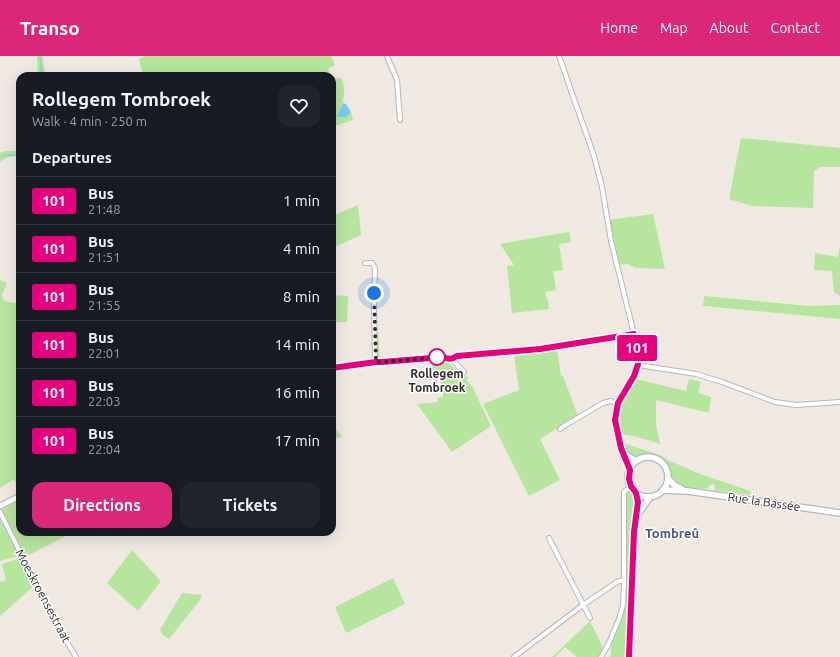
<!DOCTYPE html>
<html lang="en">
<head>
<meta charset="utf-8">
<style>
	body { margin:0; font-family:Ubuntu,sans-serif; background:#20242c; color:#f1f3f6; height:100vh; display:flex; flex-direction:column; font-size:15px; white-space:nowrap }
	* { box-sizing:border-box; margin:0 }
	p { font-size:13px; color:#9ea1a6 }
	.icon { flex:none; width:22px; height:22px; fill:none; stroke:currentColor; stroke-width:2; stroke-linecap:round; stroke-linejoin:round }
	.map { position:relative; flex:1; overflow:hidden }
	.details { position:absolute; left:16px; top:16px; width:320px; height:464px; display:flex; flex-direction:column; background:#171b24; border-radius:12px; box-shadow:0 4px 16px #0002 }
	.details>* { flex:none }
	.badge { padding:0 8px; border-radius:3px; font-size:14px; line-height:26px }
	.you { position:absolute; width:20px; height:20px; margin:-10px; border:3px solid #fff; border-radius:50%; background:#1a73e8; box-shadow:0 0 0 6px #1a73e833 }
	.map>.badge { position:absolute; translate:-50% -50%; box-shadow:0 0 0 2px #fff }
	h2 { padding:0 16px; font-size:15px; line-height:36px }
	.round { display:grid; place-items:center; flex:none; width:42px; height:42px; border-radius:12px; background:#20242c }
	.head { display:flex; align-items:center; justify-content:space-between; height:68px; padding:0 16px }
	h1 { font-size:19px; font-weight:600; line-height:30px }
	.primary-button { display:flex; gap:8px; margin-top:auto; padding:8px 16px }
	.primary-button a { flex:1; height:46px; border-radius:12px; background:#db2777; color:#fff; font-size:16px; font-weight:600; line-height:46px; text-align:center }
	.primary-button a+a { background:#20242c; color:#f1f3f6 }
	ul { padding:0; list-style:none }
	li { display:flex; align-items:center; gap:12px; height:48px; padding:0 16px; border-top:1px solid #363941 }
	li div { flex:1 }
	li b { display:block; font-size:15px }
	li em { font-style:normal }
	li .badge { min-width:44px; font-weight:700; text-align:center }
	header { display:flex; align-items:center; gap:24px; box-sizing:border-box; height:56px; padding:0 20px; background:#db2777; color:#fff }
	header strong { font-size:19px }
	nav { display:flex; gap:22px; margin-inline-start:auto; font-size:14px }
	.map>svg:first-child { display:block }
	.green { fill:#b6e59e }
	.water { fill:#75cff0 }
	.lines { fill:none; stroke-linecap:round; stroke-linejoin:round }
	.stream { stroke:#75cff0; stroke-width:1 }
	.minor-casing { stroke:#b4b7c1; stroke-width:6 }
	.tertiary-casing { stroke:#b4b7c1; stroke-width:7 }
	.secondary-casing { stroke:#b4b7c1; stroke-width:8 }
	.minor { stroke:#fff; stroke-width:4 }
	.tertiary { stroke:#fff; stroke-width:5 }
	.secondary { stroke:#fff; stroke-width:5.5 }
	.line-casing { stroke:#fff; stroke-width:9 }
	.line { stroke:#e6007e; stroke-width:6 }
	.walk { stroke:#2e2e2e; stroke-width:4; stroke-dasharray:0 7.2 }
	.stop-dot { fill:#fff; stroke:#e6007e; stroke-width:2 }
	.labels { text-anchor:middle; stroke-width:3; stroke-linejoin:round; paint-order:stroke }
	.stop-label { font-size:12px; font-weight:bold; fill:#2e2e2e; stroke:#fff }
	.street-label { font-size:12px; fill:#2e2e2e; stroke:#fff }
	.neighbourhood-label { font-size:13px; font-weight:bold; fill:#4d5680; stroke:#fff }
</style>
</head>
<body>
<header>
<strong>Transo</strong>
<nav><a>Home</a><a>Map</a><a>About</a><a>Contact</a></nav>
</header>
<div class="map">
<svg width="840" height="601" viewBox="0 0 840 601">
	<rect width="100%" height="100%" fill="#efe9e1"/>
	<!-- green -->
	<g class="green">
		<path d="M37,0h6l2,20h-7z"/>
		<path d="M146,0h185l4,9 -7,4 3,7h-6l-2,-5 -11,5h-169l-4,-17z"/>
		<path d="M332,22h9c6,12 2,26 -4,38h11l3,-4 2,8 -21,7v-13l2,-2 -2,-10z"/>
		<path d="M741,82l99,10v19h-20l-6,4 -1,37 -61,-2 -23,-7z"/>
		<path d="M6,95h14v6c-7,-2 -14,0 -20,5v-9z"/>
		<path d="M358,149l3,30 -29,13v-32z"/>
		<path d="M653,158l12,55 -29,-1 -9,-4 -8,1 -11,-45z"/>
		<path d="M569,176l2,10 -12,2 4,26 -10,1 3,19 -11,2 2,7h1l1,10 -37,4 -5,-47 7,-1 -14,-21z"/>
		<path d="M840,189v51l-6,-4 -2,-21 -18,-1 1,-17 23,4z"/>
		<path d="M0,224l7,3 -5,12 2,6 16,3v189l-6,-14 -14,9z"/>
		<path d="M332,239l16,1 -1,26h-15z"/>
		<path d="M704,240l104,10 32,-1v14l-135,-13h-2z"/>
		<path d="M375,275l3,1 2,28 -4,-1z"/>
		<path d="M557,293l4,27h2l15,40 -38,23 20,41 -31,16 -46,-92 36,-14 -5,-36z"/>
		<path d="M444,305l3,1 14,12 2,-2 5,6 -2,2 6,6 19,40 -39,26 -35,-48 21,-2 -1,-4 6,-1 -2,-22h-5l-1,-6 -3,-1 -1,-6z"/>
		<path d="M636,323l50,12 3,-12 12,3 -3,11 13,4 -2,16 -53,-13v24l4,20 -26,-8 -14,-2c-5,-29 5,-32 16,-55z"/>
		<path d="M332,371l5,3 5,7 -10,2z"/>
		<path d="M623,387l37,12 8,5 32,14 51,17 -1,4 -35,-5v-5l-3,-1 -3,2 -1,3c-7,-1 -26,-1 -30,-3 -10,-6 -6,-21 -19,-28 -7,-4 -13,-1 -21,0 -3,0 -8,-2 -11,-4z"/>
		<path d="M628,435l4,2 4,7 -5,36 -5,121h-17l2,-1v-12l11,-27 2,-11 2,-112z"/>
		<path d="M20,444v32h54l-49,25 -24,-48z"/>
		<path d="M0,460l18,37v3l-18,5z"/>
		<path d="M132,494l29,31 -23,30 -31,-28z"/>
		<path d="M21,502l14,27 -35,31v-34l6,-2 -4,-16z"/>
		<path d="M393,522l12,26 -59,29 -11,-26z"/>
		<path d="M182,537l20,2 -2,5 -31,39 -6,-4 -3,-5z"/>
		<path d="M590,565l13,27 -4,9h-22l-12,-10 -10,10h-3z"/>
	</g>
	<!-- water -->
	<path class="water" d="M343,47l3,1 5,8c-4,6 -7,6 -14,4z"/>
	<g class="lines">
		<!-- stream -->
		<g class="stream">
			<path d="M40,0l2,20"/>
			<path d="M0,101l5,-2h15"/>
		</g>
		<defs>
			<g id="minor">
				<path d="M387,0l10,24 3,40"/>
				<path d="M559,0l35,100 8,31 9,54 23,93"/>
				<path d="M365,207h7l3,5 -1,37 1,57"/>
				<path d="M453,303l2,4 9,9"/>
				<path d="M638,309l58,9 26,8 53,20 21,3 44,-3"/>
				<path d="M560,373l4,-3 39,-23 8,-2 7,2"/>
				<path d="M0,456l54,108 22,37"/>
				<path d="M549,482l41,80"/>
				<path d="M514,601l69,-52 34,-23 7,-2"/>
				<path d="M601,601l7,-12 11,-26 4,-14 1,-21v-92l7,-6"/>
			</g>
			<g id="tertiary">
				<path d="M332,312l43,-6h7l61,-5c5,2 8,3 14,-1l83,-7 94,-15c2,9 6,20 4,30 -3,20 -21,33 -23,53 -1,20 10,36 15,53"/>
				<path d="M625,398l8,5 6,1"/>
				<path d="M0,450l20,-10"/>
			</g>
			<g id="secondary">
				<circle cx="648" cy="421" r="20"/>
				<path d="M668,422l6,7 8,4"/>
				<path d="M663,434l25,1 152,22"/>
				<path d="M638,458l12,-17"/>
				<path d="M629,601l5,-125 4,-30 -2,-9"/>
			</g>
		</defs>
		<!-- minor casing -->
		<use href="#minor" class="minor-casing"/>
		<!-- tertiary casing -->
		<use href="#tertiary" class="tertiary-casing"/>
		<!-- secondary casing -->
		<use href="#secondary" class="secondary-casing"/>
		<!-- minor -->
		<use href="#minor" class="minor"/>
		<!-- tertiary -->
		<use href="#tertiary" class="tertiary"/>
		<!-- secondary -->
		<use href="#secondary" class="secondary"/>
	</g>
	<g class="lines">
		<defs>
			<path id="line" d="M332,312l44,-6h6l61,-5c5,2 8,3 14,-1l83,-7 94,-15 5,23 -1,7 -4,12 -16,27 -3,17 6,28 9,22 -1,9 2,7 5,7 2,9 -4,30 -5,125"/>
		</defs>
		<!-- line casing -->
		<use href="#line" class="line-casing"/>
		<!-- line -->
		<use href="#line" class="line"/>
		<!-- walk -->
		<path class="walk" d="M374,237l2,69h6l61,-5h-6"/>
	</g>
	<!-- markers -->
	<circle class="stop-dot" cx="437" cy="301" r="8"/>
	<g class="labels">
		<!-- stop labels -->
		<g class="stop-label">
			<text x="437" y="322">Rollegem<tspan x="437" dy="14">Tombroek</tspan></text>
		</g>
		<!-- street labels -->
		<g class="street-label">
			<text transform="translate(764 446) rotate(8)" y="4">Rue la Bassée</text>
			<text transform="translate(43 540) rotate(62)" y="4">Moeskroensestraat</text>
		</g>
		<!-- neighbourhood labels -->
		<g class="neighbourhood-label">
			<text x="672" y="482">Tombreû</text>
		</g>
	</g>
</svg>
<div class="you" style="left:374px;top:237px"></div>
<b class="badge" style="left:637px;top:292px;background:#e6007e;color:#fff">101</b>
<section class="details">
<div class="head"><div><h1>Rollegem Tombroek</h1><p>Walk · 4 min · 250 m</p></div><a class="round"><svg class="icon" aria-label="heart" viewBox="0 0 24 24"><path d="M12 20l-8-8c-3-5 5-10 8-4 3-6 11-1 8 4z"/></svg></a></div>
<h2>Departures</h2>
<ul>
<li><span class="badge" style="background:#e6007e;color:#fff">101</span><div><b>Bus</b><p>21:48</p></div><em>1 min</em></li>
<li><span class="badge" style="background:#e6007e;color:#fff">101</span><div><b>Bus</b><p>21:51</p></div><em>4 min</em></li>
<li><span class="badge" style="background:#e6007e;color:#fff">101</span><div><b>Bus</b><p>21:55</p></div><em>8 min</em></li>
<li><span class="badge" style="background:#e6007e;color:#fff">101</span><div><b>Bus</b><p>22:01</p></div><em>14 min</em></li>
<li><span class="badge" style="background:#e6007e;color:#fff">101</span><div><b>Bus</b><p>22:03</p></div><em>16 min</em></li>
<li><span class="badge" style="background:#e6007e;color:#fff">101</span><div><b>Bus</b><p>22:04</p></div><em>17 min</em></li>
</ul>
<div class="primary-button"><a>Directions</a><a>Tickets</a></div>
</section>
</div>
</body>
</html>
